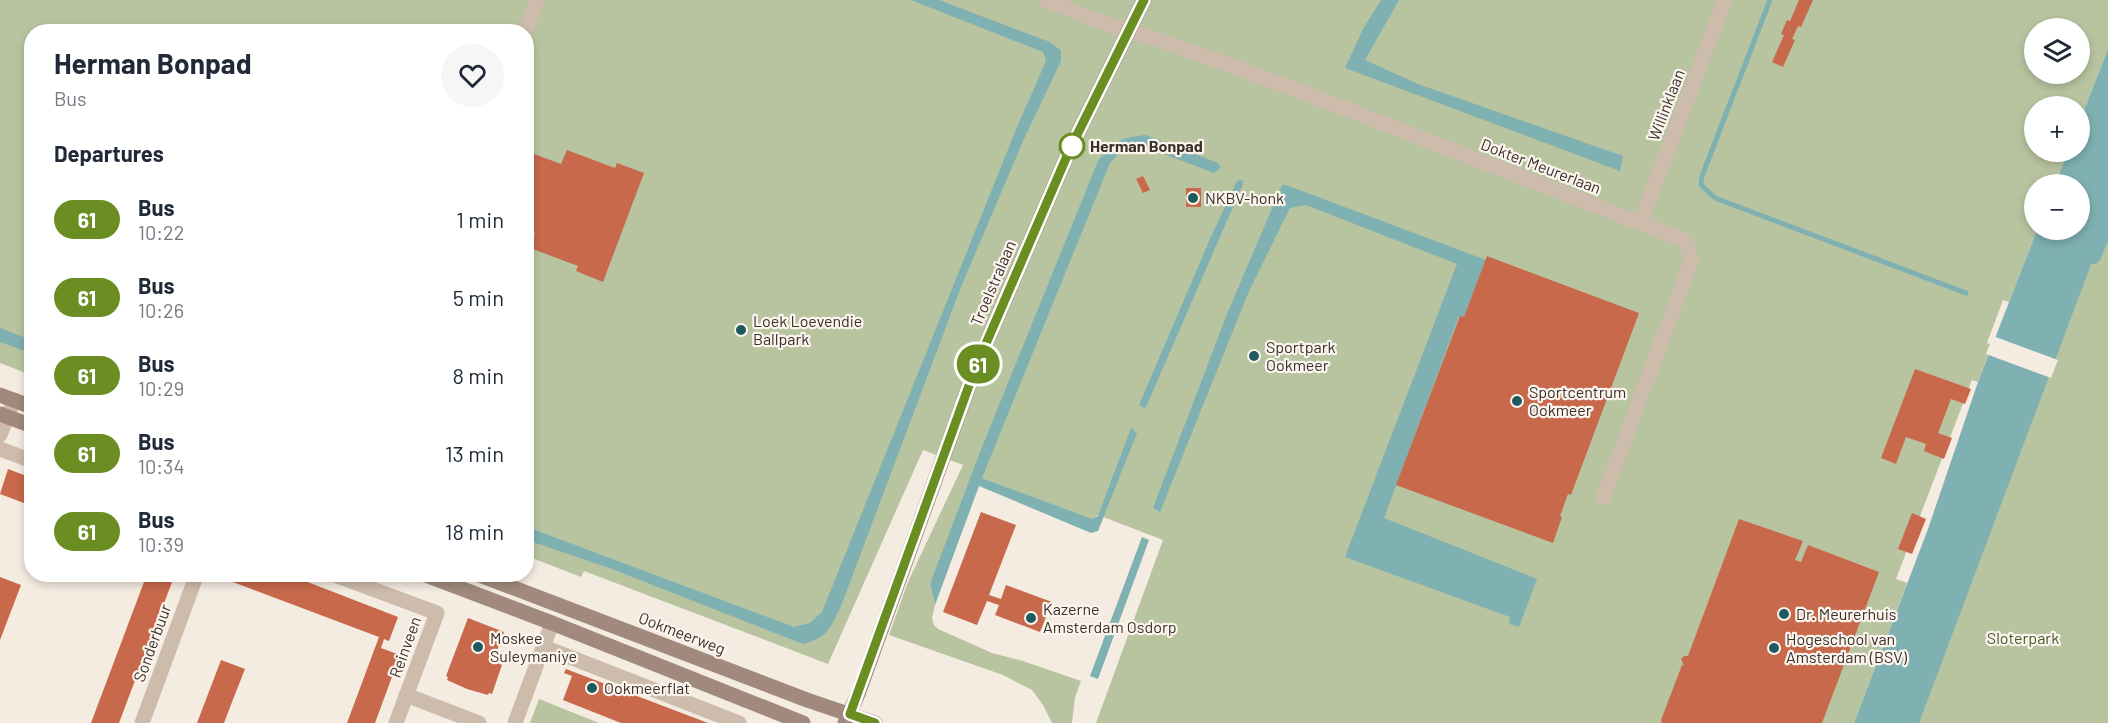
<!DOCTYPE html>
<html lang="en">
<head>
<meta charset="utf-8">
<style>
	body { margin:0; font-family:Barlow,sans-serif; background:#f6f6f7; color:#1f2937; height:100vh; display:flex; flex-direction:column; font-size:22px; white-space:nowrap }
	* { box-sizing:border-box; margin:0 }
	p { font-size:20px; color:#747a83 }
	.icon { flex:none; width:33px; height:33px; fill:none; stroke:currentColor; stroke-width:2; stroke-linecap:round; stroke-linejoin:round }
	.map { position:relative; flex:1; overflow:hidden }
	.details { position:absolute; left:24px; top:24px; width:510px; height:558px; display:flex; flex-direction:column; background:#fff; border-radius:24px; box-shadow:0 3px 9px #0003 }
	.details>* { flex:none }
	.badge { padding:0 12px; border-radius:20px; font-size:21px; line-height:39px }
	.fabs { position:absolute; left:2024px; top:18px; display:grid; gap:12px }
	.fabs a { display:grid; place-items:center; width:66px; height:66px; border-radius:50%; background:#fff; box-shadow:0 3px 9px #0003; font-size:30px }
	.map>.badge { position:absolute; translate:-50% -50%; box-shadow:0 0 0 3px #fff }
	h2 { padding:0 30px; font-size:22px; line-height:54px }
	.round { display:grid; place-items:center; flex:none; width:63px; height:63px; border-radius:32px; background:#f6f6f7 }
	.summary { display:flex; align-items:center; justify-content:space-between; height:102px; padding:0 30px }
	h1 { font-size:28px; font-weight:700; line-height:45px }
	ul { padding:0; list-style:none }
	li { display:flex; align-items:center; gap:18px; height:78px; padding:0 30px }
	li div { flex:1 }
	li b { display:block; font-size:22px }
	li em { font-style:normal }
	li .badge { min-width:66px; font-weight:700; text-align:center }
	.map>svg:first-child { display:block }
	.green { fill:#b8c4a0; fill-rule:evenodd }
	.water { fill:#7fb0b2 }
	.pier { fill:#f4ebe1 }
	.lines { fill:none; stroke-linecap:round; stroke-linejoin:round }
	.stream { stroke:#7fb0b2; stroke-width:5 }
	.canal { stroke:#7fb0b2; stroke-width:16 }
	.building { fill:#c8694b }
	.street { stroke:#cdbbac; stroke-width:15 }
	.secondary { stroke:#a18a7d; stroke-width:15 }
	.line-casing { stroke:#fff; stroke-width:14 }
	.line { stroke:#6b8e23; stroke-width:9 }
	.stop-dot { fill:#fff; stroke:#6b8e23; stroke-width:3 }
	.poi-dot { fill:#1f5a5e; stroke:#fbf5ee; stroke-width:2 }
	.labels { text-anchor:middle; stroke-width:4.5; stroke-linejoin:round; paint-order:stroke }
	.street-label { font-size:16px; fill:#3b302b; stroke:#fbf5ee }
	.stop-label { font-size:16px; font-weight:bold; fill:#3b302b; stroke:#fbf5ee; text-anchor:start }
	.poi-label { font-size:16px; fill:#3b302b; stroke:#fbf5ee; text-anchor:start }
	.park-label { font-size:16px; fill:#4a5a2e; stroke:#fbf5ee }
</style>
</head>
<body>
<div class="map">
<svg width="2108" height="723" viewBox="0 0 2108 723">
	<rect width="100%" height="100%" fill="#f4ebe1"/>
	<!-- green -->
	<g class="green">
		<path d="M0,0h2108v49l-29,74v-17h-45v46h34l-13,32h-21v46h3l-28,72 -6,-2 -16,43 5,2 -14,37 -6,-2 -76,199 11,4 -53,140h-758l67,-183 -65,-25 -6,5 -110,-42 -52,106 5,21 -3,13 2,7 4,4 54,24 31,8 58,20 -6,16 -3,26h-20l-9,-18 -11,-15 -29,-15 -114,-40 19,-53 55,-117 -40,-15 -95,214 -244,-93 -3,6 -54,-21 -1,-524h-494l-1,343 -31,-12zM2034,28h45v46h-45z"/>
		<path d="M2108,180v543h-209z"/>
		<path d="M539,699l60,24h-69z"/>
	</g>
	<!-- water -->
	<g class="water">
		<path d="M911,0h28l111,42 11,9v10l-37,78 -63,148 -120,319c-11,22 -12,31 -38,38l-191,-75 -85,-29v-13l267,100 16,-4 12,-11 195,-485 29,-66 -3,-9z"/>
		<path d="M1381,0h18l-34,60 53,24 205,72 -3,15 -275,-103 19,-41z"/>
		<path d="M2108,49v170l-189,504h-65l74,-194 50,-147 59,-152h42v-46h-24l13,-32h11v-29z"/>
		<path d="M1146,135l72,28 3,4 -7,6 -74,-28 -18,6 -12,12 -128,315 110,41 6,-3 33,-88 6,5 -39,98 -7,2 -112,-47 -44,119 -5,-21 50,-132 118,-291c17,-20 21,-23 48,-26z"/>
		<path d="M1240,180l3,1v3l-97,223 -2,1 -5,-3 71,-166 27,-58z"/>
		<path d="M1282,185h4l200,75 -22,57 -5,-1 -75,202 153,61 -18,48 -10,-3 1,-7 -165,-60 112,-293 -151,-59 -16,3 -41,83 -89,221 -7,-4 74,-194z"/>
		<path d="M0,328l31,12v13l-31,-11z"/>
		<path d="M1142,537l7,3 -51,139 -8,-3z"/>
	</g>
	<!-- pier -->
	<path class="pier" d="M1993,336l65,24 -7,18 -65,-24z"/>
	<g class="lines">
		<!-- stream -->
		<path class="stream" d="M1770,0l-68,176 -1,9 14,13 251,95"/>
		<!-- canal -->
		<path class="canal" d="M2093,256l15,-35"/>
	</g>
	<!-- building -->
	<g class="building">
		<path d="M1799,0h14l-12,27 -3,-1 -6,13 3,1 -12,27 -11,-5 12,-27 -3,-1 6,-14 3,1z"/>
		<path d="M567,150l48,18 2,-5 27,10 -41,109 -27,-11 2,-5 -48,-18 5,-15 -9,-3v-79l35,13z"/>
		<path d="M1143,176l7,14 -7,3 -7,-14z"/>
		<rect x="1186" y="188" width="15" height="19"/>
		<path d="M1487,256l152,57 -68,182 -3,-1 -8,22 2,1 -9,26 -157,-58 64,-169 4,1z"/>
		<path d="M1915,369l56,20 -6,15 -14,-5 -13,34 14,5 -8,21 -20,-8 2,-7 -20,-7 -10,27 -15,-6z"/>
		<path d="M8,469l24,9v28l-32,-12z"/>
		<path d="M981,512l35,13 -27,70 12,4 5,-14 46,17 -12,30 -45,-17 4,-10 -12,-4 -10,24 -34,-13z"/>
		<path d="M1912,513l14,6 -14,35 -14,-5z"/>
		<path d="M1739,519l64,22 -8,19 6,2 7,-17 71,27 -57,151h-160l-1,-3 21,-55 2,1 -3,-7 3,-3h4z"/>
		<path d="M147,574h28l-56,149h-28z"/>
		<path d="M224,574h63l111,43 -9,24 -5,-2 -3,9 19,7 -25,68h-28l32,-86 -157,-59z"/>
		<path d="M0,577l21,8 -21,55z"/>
		<path d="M468,618l36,14 -11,29 9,4 -10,29 -3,-1 -1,2 -21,-6 -20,-9 1,-3 -2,-1z"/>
		<path d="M221,660l24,9 -13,33 -8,21h-27z"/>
		<path d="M566,669l142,54h-87l-58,-23 9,-24 -8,-3z"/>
	</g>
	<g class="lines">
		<!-- street -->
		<g class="street">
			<path d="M1045,0l64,25 48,14 127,46 400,155 4,7 3,15 -88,236"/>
			<path d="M525,32l12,-32"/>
			<path d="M1640,223l85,-223"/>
			<path d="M0,435l14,-35"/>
			<path d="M0,449l32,12"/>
			<path d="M332,574l105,39 -41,110"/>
			<path d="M544,647l195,76"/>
			<path d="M406,695l73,28"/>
			<path d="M142,723l55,-149"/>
			<path d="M515,723l37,-100"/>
		</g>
		<!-- secondary -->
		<g class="secondary">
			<path d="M0,395l32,12"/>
			<path d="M0,414l32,12"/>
			<path d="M423,574l129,49 251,100"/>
			<path d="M477,574l330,126 68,23"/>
			<path d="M845,723l13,-29 117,-325 95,-220 74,-149"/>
		</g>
	</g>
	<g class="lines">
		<defs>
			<path id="line" d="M875,723l-25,-9 125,-345 95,-220 74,-149"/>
		</defs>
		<!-- line casing -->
		<use href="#line" class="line-casing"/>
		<!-- line -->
		<use href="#line" class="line"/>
	</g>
	<!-- markers -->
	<circle class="stop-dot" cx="1072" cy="146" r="12"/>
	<g class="poi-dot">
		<circle cx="1193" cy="198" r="6"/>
		<circle cx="741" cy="330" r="6"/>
		<circle cx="1254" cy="356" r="6"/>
		<circle cx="1517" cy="401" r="6"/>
		<circle cx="1784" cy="614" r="6"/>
		<circle cx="1031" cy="618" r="6"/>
		<circle cx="478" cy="647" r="6"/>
		<circle cx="1774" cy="648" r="6"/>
		<circle cx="592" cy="688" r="6"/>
	</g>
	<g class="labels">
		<!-- street labels -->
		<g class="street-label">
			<text transform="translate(1666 105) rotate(-69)" y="6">Willinklaan</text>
			<text transform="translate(1541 166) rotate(21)" y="6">Dokter Meurerlaan</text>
			<text transform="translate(993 283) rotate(-67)" y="6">Troelstralaan</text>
			<text transform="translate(682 633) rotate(21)" y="6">Ookmeerweg</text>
			<text transform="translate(152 643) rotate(-70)" y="6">Sonderbuur</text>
			<text transform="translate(405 647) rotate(-70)" y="6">Reinveen</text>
		</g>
		<!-- stop labels -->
		<g class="stop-label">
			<text x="1090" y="152">Herman Bonpad</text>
		</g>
		<!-- poi labels -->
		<g class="poi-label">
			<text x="1205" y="204">NKBV-honk</text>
			<text x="753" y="327">Loek Loevendie<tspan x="753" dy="18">Ballpark</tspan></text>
			<text x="1266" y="353">Sportpark<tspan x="1266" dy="18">Ookmeer</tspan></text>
			<text x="1529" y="398">Sportcentrum<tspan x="1529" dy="18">Ookmeer</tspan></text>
			<text x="1043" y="615">Kazerne<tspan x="1043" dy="18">Amsterdam Osdorp</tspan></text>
			<text x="1796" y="620">Dr. Meurerhuis</text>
			<text x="490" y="644">Moskee<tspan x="490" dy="18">Suleymaniye</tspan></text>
			<text x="1786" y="645">Hogeschool van<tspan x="1786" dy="18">Amsterdam (BSV)</tspan></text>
			<text x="604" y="694">Ookmeerflat</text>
		</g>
		<!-- park labels -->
		<g class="park-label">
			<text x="2023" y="644">Sloterpark</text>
		</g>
	</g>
</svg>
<div class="fabs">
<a><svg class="icon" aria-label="layers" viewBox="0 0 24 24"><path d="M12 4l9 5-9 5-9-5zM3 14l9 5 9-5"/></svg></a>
<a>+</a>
<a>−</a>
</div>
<b class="badge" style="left:978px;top:364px;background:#6b8e23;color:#fff">61</b>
<section class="details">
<div class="summary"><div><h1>Herman Bonpad</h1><p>Bus</p></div><a class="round"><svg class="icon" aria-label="heart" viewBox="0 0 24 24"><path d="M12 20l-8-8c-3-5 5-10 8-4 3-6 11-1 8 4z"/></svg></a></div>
<h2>Departures</h2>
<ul>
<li><span class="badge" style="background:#6b8e23;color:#fff">61</span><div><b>Bus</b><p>10:22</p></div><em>1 min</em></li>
<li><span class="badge" style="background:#6b8e23;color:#fff">61</span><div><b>Bus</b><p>10:26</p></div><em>5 min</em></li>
<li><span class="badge" style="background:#6b8e23;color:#fff">61</span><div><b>Bus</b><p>10:29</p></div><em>8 min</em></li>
<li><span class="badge" style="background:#6b8e23;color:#fff">61</span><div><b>Bus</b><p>10:34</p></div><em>13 min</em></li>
<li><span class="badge" style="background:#6b8e23;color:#fff">61</span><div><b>Bus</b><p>10:39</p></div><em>18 min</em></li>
</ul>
</section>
</div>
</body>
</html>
